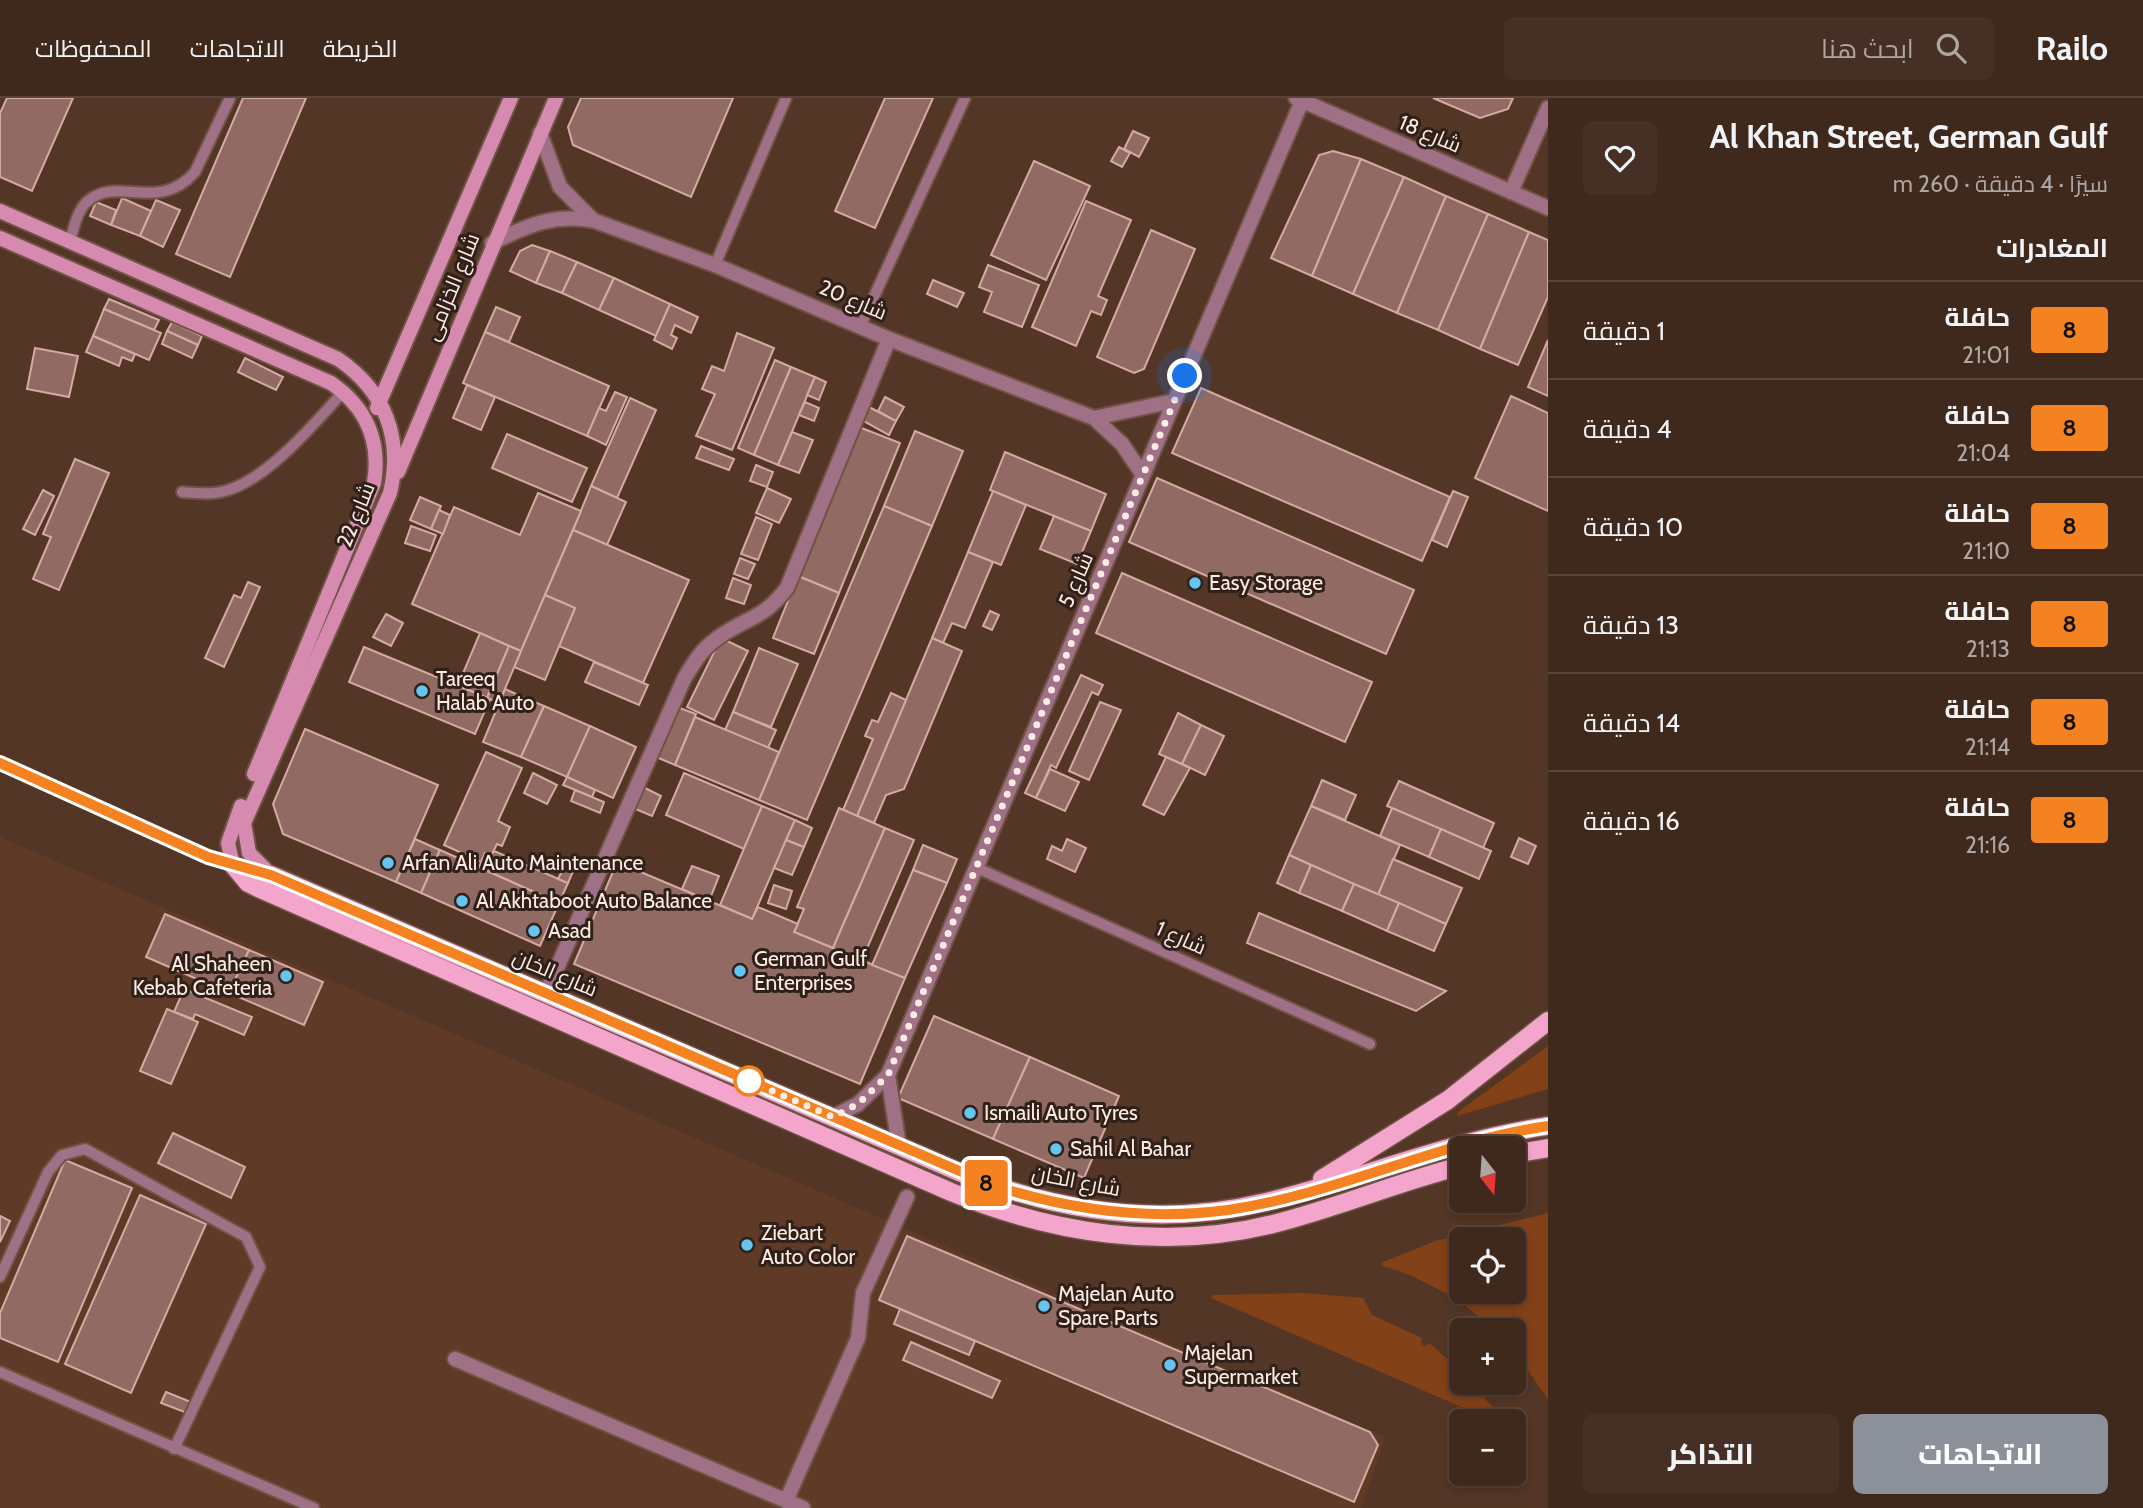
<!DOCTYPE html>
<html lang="ar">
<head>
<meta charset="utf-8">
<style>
	body { margin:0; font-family:Cabin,Cairo,sans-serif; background:#463025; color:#f1f3f6; direction:rtl; height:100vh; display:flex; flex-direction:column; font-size:26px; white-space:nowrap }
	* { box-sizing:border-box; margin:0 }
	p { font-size:23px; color:#ada6a3 }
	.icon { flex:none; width:38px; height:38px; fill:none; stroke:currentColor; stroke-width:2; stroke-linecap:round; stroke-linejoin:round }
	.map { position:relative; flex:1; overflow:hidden; direction:ltr }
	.details { display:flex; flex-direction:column; background:#3f281c; width:595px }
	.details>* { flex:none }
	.badge { padding:0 14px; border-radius:5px; font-size:24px; line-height:46px }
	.needle { width:46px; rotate:163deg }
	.buttons { position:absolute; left:1449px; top:1038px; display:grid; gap:14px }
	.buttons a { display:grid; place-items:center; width:77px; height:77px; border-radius:10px; background:#3f281c; box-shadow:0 4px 10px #0003,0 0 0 2px #58443b; font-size:35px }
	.you { position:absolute; width:35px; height:35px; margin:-18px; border:5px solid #fff; border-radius:50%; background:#1a73e8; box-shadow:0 0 0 10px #1a73e833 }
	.map>.badge { position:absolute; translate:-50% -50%; box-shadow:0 0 0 4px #fff }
	h2 { padding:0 35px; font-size:26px; line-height:63px }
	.round { display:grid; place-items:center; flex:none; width:74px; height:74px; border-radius:10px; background:#463025 }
	.summary { display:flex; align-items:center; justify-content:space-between; height:119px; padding:0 35px }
	h1 { font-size:33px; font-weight:800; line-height:52px }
	.primary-button { display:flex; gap:14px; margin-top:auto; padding:14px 35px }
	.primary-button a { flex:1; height:80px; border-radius:10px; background:#8c9099; color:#fff; font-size:28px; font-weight:800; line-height:80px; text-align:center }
	.primary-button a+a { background:#463025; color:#f1f3f6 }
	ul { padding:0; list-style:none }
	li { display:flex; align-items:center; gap:21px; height:98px; padding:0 35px; border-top:2px solid #58443b }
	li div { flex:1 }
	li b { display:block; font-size:26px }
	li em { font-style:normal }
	li .badge { min-width:77px; font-weight:700; text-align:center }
	header { display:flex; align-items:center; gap:42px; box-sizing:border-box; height:98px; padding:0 35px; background:#3f281c; border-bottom:2px solid #58443b }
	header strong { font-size:33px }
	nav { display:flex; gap:38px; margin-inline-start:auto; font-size:24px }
	.search { width:490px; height:63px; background:#463025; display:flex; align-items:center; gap:18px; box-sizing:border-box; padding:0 24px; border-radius:10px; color:#ada6a3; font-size:26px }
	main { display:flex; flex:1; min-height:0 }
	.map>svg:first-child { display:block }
	.built { fill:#5f3a26 }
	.green { fill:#834117; fill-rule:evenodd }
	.building { fill:#916a64; stroke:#d4aaa3; stroke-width:2 }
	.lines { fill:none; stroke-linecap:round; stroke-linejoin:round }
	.lane-casing { stroke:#6f5344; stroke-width:14 }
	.street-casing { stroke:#6f5344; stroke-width:18 }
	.secondary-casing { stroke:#6f5344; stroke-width:18 }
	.primary-casing { stroke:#6f5344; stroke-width:21 }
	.lane { stroke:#a07087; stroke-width:10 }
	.street { stroke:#a07087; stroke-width:14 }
	.secondary { stroke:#d68aaf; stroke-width:14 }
	.primary { stroke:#f4a5cb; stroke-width:18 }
	.line-casing { stroke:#fff; stroke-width:16 }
	.line { stroke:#f58220; stroke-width:10 }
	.walk { stroke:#ffebe1; stroke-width:7; stroke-dasharray:0 12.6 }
	.poi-dot { fill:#65c5ef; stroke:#2f211a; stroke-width:2.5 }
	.stop-dot { fill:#fff; stroke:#f58220; stroke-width:3.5 }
	.labels { text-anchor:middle; stroke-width:6; stroke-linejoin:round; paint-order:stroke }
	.street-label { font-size:21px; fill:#ffebe1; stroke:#2f211a }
	.poi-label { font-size:21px; fill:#ffebe1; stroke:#2f211a; text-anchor:start }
</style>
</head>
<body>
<header>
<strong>Railo</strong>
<div class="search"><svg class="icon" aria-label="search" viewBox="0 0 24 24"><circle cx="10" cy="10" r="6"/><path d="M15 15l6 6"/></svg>ابحث هنا</div>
<nav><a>الخريطة</a><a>الاتجاهات</a><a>المحفوظات</a></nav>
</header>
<main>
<section class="details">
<div class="summary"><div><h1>Al Khan Street, German Gulf</h1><p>سيرًا · 4 دقيقة · 260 m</p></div><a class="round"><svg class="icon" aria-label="heart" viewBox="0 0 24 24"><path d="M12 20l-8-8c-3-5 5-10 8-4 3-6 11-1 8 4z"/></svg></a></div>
<h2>المغادرات</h2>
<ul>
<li><span class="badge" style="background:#f58220;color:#111">8</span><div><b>حافلة</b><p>21:01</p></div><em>1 دقيقة</em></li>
<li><span class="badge" style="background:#f58220;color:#111">8</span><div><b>حافلة</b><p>21:04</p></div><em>4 دقيقة</em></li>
<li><span class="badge" style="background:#f58220;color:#111">8</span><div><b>حافلة</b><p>21:10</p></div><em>10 دقيقة</em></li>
<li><span class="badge" style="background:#f58220;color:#111">8</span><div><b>حافلة</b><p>21:13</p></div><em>13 دقيقة</em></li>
<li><span class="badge" style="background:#f58220;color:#111">8</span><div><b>حافلة</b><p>21:14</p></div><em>14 دقيقة</em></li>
<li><span class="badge" style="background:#f58220;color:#111">8</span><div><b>حافلة</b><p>21:16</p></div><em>16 دقيقة</em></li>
</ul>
<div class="primary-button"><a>الاتجاهات</a><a>التذاكر</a></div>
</section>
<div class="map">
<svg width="1548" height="1410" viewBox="0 0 1548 1410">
	<rect width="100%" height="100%" fill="#543626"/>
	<!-- built -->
	<path class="built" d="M0,739l1386,600 -25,71h-1361z"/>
	<!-- green -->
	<g class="green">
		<path d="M1548,948v43l-91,27 1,-4z"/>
		<path d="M1548,1115v186l-34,-48v-21h-19l-39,-32 -46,-23 -27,-9 -2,-3 54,-22zM1514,1141v53h-53v-53z"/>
		<path d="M1303,1195l60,5 9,17 50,23 -1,6 4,2 5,-3 31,29v10l11,1 32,38h-18l-11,-8 -264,-115 3,-3z"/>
	</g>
	<!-- building -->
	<g class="building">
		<path d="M7,0h66l-41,93 -32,-14v-64z"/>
		<path d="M243,0h63l-76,179 -54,-23z"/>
		<path d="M581,0h152l-42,99 -118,-52 -5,-18z"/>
		<path d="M885,0h48l-58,130 -40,-17z"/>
		<path d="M1433,0h80l-5,11 -28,9z"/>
		<path d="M1133,33l16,7 -10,19 -15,-8z"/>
		<path d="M1119,49l11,6 -8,14 -11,-6z"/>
		<path d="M1333,53l28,8 -49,117 -41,-18 48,-103z"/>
		<path d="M1361,61l43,18 -51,117 -41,-18z"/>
		<path d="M1034,63l56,25 -44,94 -55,-25z"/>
		<path d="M1404,79l42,19 -49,117 -44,-19z"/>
		<path d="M1446,98l42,18 -50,116 -41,-17z"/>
		<path d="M122,100l29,13 -11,25 -29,-11z"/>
		<path d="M156,102l24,10 -17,37 -23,-11z"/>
		<path d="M1086,103l45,19 -33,76 9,4 -6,15 -10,-4 -15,35 -44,-19z"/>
		<path d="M96,104l20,8 -5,15 -21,-9z"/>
		<path d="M1488,116l41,18 -49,117 -42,-19z"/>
		<path d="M1151,132l44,19 -51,120 -10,4 -37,-16z"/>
		<path d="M1529,134l19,8v57l-30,68 -38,-16z"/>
		<path d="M532,147l18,6 -14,32 -26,-12 10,-20z"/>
		<path d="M550,153l27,11 -15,31 -26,-10z"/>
		<path d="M577,164l37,16 -15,32 -37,-17z"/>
		<path d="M988,167l51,20 -17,42 -38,-15 8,-20 -13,-5z"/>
		<path d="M614,180l56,26 -14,32 -57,-26z"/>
		<path d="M933,182l31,13 -7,14 -30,-13z"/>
		<path d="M109,201l50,21 -5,10 -50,-21z"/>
		<path d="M670,206l28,13 -7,16 -16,-8 -4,10 6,3 -5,11 -18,-9z"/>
		<path d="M496,209l24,10 -11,25 -24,-10z"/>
		<path d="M104,211l57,24 -12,27 -56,-24z"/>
		<path d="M172,224l30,14 -4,9 -31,-14z"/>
		<path d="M167,233l31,14 -6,13 -30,-14z"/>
		<path d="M485,234l124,54 -22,50 -124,-53z"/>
		<path d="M737,235l37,15 -42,102 -36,-14 19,-42 -13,-5 10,-23 12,5z"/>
		<path d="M93,238l42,18 -3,7 -10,-4 -3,9 -33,-14z"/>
		<path d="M1548,242v56l-20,-9z"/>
		<path d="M35,250l43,8 -9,41 -42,-8z"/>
		<path d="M245,260l38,19 -7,13 -38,-18z"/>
		<path d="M775,262l16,7 -37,88 -16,-7z"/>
		<path d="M791,269l24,10 -37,88 -24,-10z"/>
		<path d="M815,279l11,5 -7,18 -12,-5z"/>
		<path d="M467,287l28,12 -14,33 -28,-12z"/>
		<path d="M1201,290l249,109 -28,64 -250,-108z"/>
		<path d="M615,294l12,5 -21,48 -19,-9 12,-28 7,3z"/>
		<path d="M1511,298l37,17v98l-73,-33z"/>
		<path d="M885,299l19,10 -8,14 -18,-10z"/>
		<path d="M630,300l26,12 -39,88 -26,-12z"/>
		<path d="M805,304l14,6 -5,13 -15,-6z"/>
		<path d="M869,309l27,14 -7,14 -27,-15z"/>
		<path d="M859,329l41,16 -61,150 -41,-17z"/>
		<path d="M915,333l48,20 -31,75 -48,-20z"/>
		<path d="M792,334l21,8 -14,33 -21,-8z"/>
		<path d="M507,336l80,34 -15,34 -80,-34z"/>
		<path d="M701,348l33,13 -5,11 -33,-12z"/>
		<path d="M1005,354l101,42 -15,37 -101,-41z"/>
		<path d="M75,361l34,14 -50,117 -26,-11 18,-42 -8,-3z"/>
		<path d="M756,367l17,7 -6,15 -17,-6z"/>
		<path d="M1157,380l257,112 -28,64 -257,-112z"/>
		<path d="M591,388l35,16 -19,43 -34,-15z"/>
		<path d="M767,390l24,11 -12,24 -23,-10z"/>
		<path d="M43,392l11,6 -19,39 -12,-6z"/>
		<path d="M993,393l33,14 -25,60 -33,-13z"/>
		<path d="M1453,393l15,6 -21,50 -15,-7z"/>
		<path d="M538,395l43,18 -60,140 -109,-47 42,-97 66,28z"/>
		<path d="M420,399l21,9 -10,23 -21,-9z"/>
		<path d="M884,408l48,20 -125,294 -48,-20z"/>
		<path d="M439,412l11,5 -7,19 -12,-5z"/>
		<path d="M1054,418l37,15 -14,33 -37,-15z"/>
		<path d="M756,419l16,7 -14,36 -17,-6z"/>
		<path d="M411,428l25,9 -6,16 -25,-8z"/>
		<path d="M573,432l116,50 -46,103 -84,-37 16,-38 -30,-13z"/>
		<path d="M968,454l25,10 -28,66 -13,-5 -9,20 -11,-5z"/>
		<path d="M740,460l15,6 -7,15 -14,-5z"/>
		<path d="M1122,475l250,109 -27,60 -249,-109z"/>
		<path d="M798,478l41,17 -25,61 -41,-16z"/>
		<path d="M733,480l18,7 -7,19 -18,-6z"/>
		<path d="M248,484l12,5 -36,80 -19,-9 29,-63 7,3z"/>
		<path d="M545,497l30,13 -30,72 -31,-13z"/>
		<path d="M990,513l9,4 -7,15 -9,-4z"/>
		<path d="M386,516l17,9 -12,23 -18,-9z"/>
		<path d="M480,535l29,13 -22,52 -29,-13z"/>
		<path d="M721,540l27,13 -34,69 -27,-13z"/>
		<path d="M932,540l30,13 -58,138 -18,6 -12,28 -17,-7z"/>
		<path d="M509,548l12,5 -22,52 -12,-5z"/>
		<path d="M364,549l126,52 -15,35 -126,-52z"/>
		<path d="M759,550l39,16 -27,63 -38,-15z"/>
		<path d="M594,564l54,23 -9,20 -54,-23z"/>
		<path d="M1081,577l22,10 -5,10 -6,-3 -36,76 -5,-3 -15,33 -11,-5z"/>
		<path d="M505,591l39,17 -23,51 -38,-15z"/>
		<path d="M891,595l15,7 -49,116 -14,-6 30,-71 -8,-3 7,-16 6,2z"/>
		<path d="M1100,604l21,8 -32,70 -20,-9z"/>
		<path d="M544,608l46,20 -23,51 -46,-20z"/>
		<path d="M677,609l19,7 -21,51 -19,-8z"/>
		<path d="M733,614l43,18 -8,18 -43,-18z"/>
		<path d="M1178,615l23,12 -19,39 -23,-10z"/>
		<path d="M695,619l84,35 -20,48 -84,-35z"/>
		<path d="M1201,627l23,11 -19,39 -23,-11z"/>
		<path d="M590,628l46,21 -23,51 -46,-21z"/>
		<path d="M305,631l133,56 -42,97 -113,-48 -10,-30z"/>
		<path d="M486,654l36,16 -24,53 12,6 -8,19 -5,-2 -6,12 -6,-3 -4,9 -37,-17z"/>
		<path d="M1166,659l24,11 -26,47 -21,-10z"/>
		<path d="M1050,671l29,13 -14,29 -29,-13z"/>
		<path d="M533,675l24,12 -10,19 -23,-11z"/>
		<path d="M684,675l78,33 -18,43 -78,-34z"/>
		<path d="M567,679l28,13 -3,7 -29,-12z"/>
		<path d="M1322,682l34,15 -11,25 -34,-14z"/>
		<path d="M1399,683l95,42 -11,25 -96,-42z"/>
		<path d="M643,689l18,9 -9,20 -19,-8z"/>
		<path d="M575,692l29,12 -4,11 -29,-12z"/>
		<path d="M762,708l33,14 -43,99 -32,-14z"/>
		<path d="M1311,708l89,39 -22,50 -89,-40z"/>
		<path d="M839,710l46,20 -52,120 -39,-16 10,-23 -7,-2z"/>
		<path d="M1392,710l49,21 -12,28 -49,-21z"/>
		<path d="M795,722l17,8 -8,19 -18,-7z"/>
		<path d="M885,730l29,12 -52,120 -29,-12z"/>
		<path d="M1441,731l50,22 -12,28 -50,-22z"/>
		<path d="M1519,740l17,8 -8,18 -17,-7z"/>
		<path d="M415,741l25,11 -19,43 -25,-11z"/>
		<path d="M1067,741l19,9 -11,24 -28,-13 5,-13 10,5z"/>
		<path d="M786,742l18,7 -12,28 -18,-7z"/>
		<path d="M923,747l34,14 -10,24 -34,-13z"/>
		<path d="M440,752l119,53 -19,43 -119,-53z"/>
		<path d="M494,753l74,32 -9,20 -80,-36 6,-14 6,3z"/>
		<path d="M1289,757l22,10 -12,28 -22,-10z"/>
		<path d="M1393,761l69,29 -16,36 -68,-29z"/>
		<path d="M617,764l135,57 6,-12 40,17 -4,8 111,46 -45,106 -286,-120z"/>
		<path d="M566,765l9,4 -7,16 -10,-4z"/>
		<path d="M1311,767l43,19 -12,27 -43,-18z"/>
		<path d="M692,768l27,10 -10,25 -27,-12z"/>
		<path d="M913,772l34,13 -42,95 -33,-13z"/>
		<path d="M1354,786l45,19 -12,28 -45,-20z"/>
		<path d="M774,787l18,6 -6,18 -18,-6z"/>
		<path d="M1399,805l47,21 -12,27 -47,-20z"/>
		<path d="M1259,815l187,78 -30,20 -169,-68z"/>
		<path d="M165,816l84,36 -20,43 -83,-36z"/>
		<path d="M249,852l74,32 -19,43 -75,-32z"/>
		<path d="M184,891l68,28 -8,18 -49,-21 -2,5 -19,-7z"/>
		<path d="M167,911l31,13 -27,62 -31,-13z"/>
		<path d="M934,918l96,41 -37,82 -95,-41z"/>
		<path d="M1030,959l89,39 -35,82 -91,-39z"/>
		<path d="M173,1035l72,34 -14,31 -73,-35z"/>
		<path d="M65,1062l67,28 -74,174 -58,-24v-25z"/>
		<path d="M140,1097l66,29 -75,169 -66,-29z"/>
		<path d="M0,1118l10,5 -10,21z"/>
		<path d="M907,1138l463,196 8,13 -24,57 -475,-202z"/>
		<path d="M900,1211l75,32 -6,14 -75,-31z"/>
		<path d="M911,1244l89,39 -8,17 -89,-38z"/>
		<path d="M166,1294l25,10 -4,11 -26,-10z"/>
	</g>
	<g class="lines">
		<defs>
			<g id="lane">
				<path d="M70,143c4,-13 7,-31 18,-40 29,-26 70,13 107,-29l35,-74"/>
				<path d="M715,167l71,-167"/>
				<path d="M861,227l104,-227"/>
				<path d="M182,394c13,1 29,3 43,-1 42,-11 90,-68 119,-100"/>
				<path d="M977,770l393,176"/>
				<path d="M0,1179l48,-105 14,-17 23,-6 161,88 14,30 -86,182"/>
				<path d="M0,1274l314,136"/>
			</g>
			<g id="street">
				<path d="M1296,0l252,110"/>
				<path d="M540,35l20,54 31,31"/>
				<path d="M1511,94l37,-84"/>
				<path d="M492,145c36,-18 63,-30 103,-22l120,44 174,74 205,79 28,26 21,31"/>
				<path d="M1094,320l80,-17"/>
				<path d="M546,895l138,-314c9,-15 17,-29 31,-39 29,-23 46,-18 72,-52l102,-249"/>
				<path d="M888,977l11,71"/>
				<path d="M833,1019l25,-13 30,-29 414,-974"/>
				<path d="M455,1261l348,149"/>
				<path d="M786,1403l72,-163 5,-45 44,-96"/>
			</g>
			<g id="secondary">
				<path d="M0,113l338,148c47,32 65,79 52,134l-146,330 5,30 22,22"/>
				<path d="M0,140l331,145c35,24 50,58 43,100l-120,291"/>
				<path d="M377,310l134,-310"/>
				<path d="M398,374l158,-374"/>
				<path d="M233,767l-5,-22 13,-37"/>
			</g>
			<g id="primary">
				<path d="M233,767l15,18 10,5 693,304c102,42 214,59 322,32 64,-16 125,-42 188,-58"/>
				<path d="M271,777l688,297c98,40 203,55 307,30 95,-23 185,-62 282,-76"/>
				<path d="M1514,1056l34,-6"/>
				<path d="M1322,1081l126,-79 100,-79"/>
			</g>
		</defs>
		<!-- lane casing -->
		<use href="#lane" class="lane-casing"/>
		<!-- street casing -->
		<use href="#street" class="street-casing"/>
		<!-- secondary casing -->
		<use href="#secondary" class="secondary-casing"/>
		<!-- primary casing -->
		<use href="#primary" class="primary-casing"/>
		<!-- lane -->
		<use href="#lane" class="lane"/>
		<!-- street -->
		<use href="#street" class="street"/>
		<!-- secondary -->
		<use href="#secondary" class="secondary"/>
		<!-- primary -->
		<use href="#primary" class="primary"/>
	</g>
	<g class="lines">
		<defs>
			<path id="line" d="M0,665l208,94 63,18 721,310c77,25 155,36 236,25 109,-16 210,-68 320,-84"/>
		</defs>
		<!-- line casing -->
		<use href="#line" class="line-casing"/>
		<!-- line -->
		<use href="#line" class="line"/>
		<!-- walk -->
		<path class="walk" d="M749,983l84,36 25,-13 30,-29 297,-699"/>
	</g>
	<!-- markers -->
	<g class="poi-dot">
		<circle cx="1195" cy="485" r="7"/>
		<circle cx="422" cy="593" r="7"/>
		<circle cx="388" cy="765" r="7"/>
		<circle cx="462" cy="803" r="7"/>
		<circle cx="534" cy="833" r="7"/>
		<circle cx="740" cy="873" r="7"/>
		<circle cx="286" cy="878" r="7"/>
		<circle cx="970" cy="1015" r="7"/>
		<circle cx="1056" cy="1051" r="7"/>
		<circle cx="747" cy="1147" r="7"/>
		<circle cx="1044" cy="1208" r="7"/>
		<circle cx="1170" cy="1267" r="7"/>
	</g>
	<circle class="stop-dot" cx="749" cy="983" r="14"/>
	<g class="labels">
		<!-- street labels -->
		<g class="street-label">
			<text transform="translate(1430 36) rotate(23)" y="7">شارع 18</text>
			<text transform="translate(452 189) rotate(-68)" y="7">شارع الخزامى</text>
			<text transform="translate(853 202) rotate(23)" y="7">شارع 20</text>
			<text transform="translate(356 417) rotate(-68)" y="7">شارع 22</text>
			<text transform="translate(1076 482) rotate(-67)" y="7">شارع 5</text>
			<text transform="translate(1181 840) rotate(24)" y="7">شارع 1</text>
			<text transform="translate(555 875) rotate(23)" y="7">شارع الخان</text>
			<text transform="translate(1076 1083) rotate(11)" y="7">شارع الخان</text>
		</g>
		<!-- poi labels -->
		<g class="poi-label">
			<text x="1209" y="492">Easy Storage</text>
			<text x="436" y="588">Tareeq<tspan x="436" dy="24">Halab Auto</tspan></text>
			<text x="402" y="772">Arfan Ali Auto Maintenance</text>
			<text x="476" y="810">Al Akhtaboot Auto Balance</text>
			<text x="548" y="840">Asad</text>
			<text x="754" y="868">German Gulf<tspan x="754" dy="24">Enterprises</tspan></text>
			<text x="272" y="873" text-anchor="end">Al Shaheen<tspan x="272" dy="24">Kebab Cafeteria</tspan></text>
			<text x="984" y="1022">Ismaili Auto Tyres</text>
			<text x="1070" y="1058">Sahil Al Bahar</text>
			<text x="761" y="1142">Ziebart<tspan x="761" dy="24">Auto Color</tspan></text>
			<text x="1058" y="1203">Majelan Auto<tspan x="1058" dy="24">Spare Parts</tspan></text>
			<text x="1184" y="1262">Majelan<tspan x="1184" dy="24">Supermarket</tspan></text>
		</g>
	</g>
</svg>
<div class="buttons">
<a><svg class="needle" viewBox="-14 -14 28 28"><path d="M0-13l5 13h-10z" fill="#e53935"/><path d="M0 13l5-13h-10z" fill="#ada6a3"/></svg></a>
<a><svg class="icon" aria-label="locate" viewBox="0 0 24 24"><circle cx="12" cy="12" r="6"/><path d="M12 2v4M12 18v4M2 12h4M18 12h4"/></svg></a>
<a>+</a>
<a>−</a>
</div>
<div class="you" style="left:1185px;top:278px"></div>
<b class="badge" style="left:986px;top:1085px;background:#f58220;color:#111">8</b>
</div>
</main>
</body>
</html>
